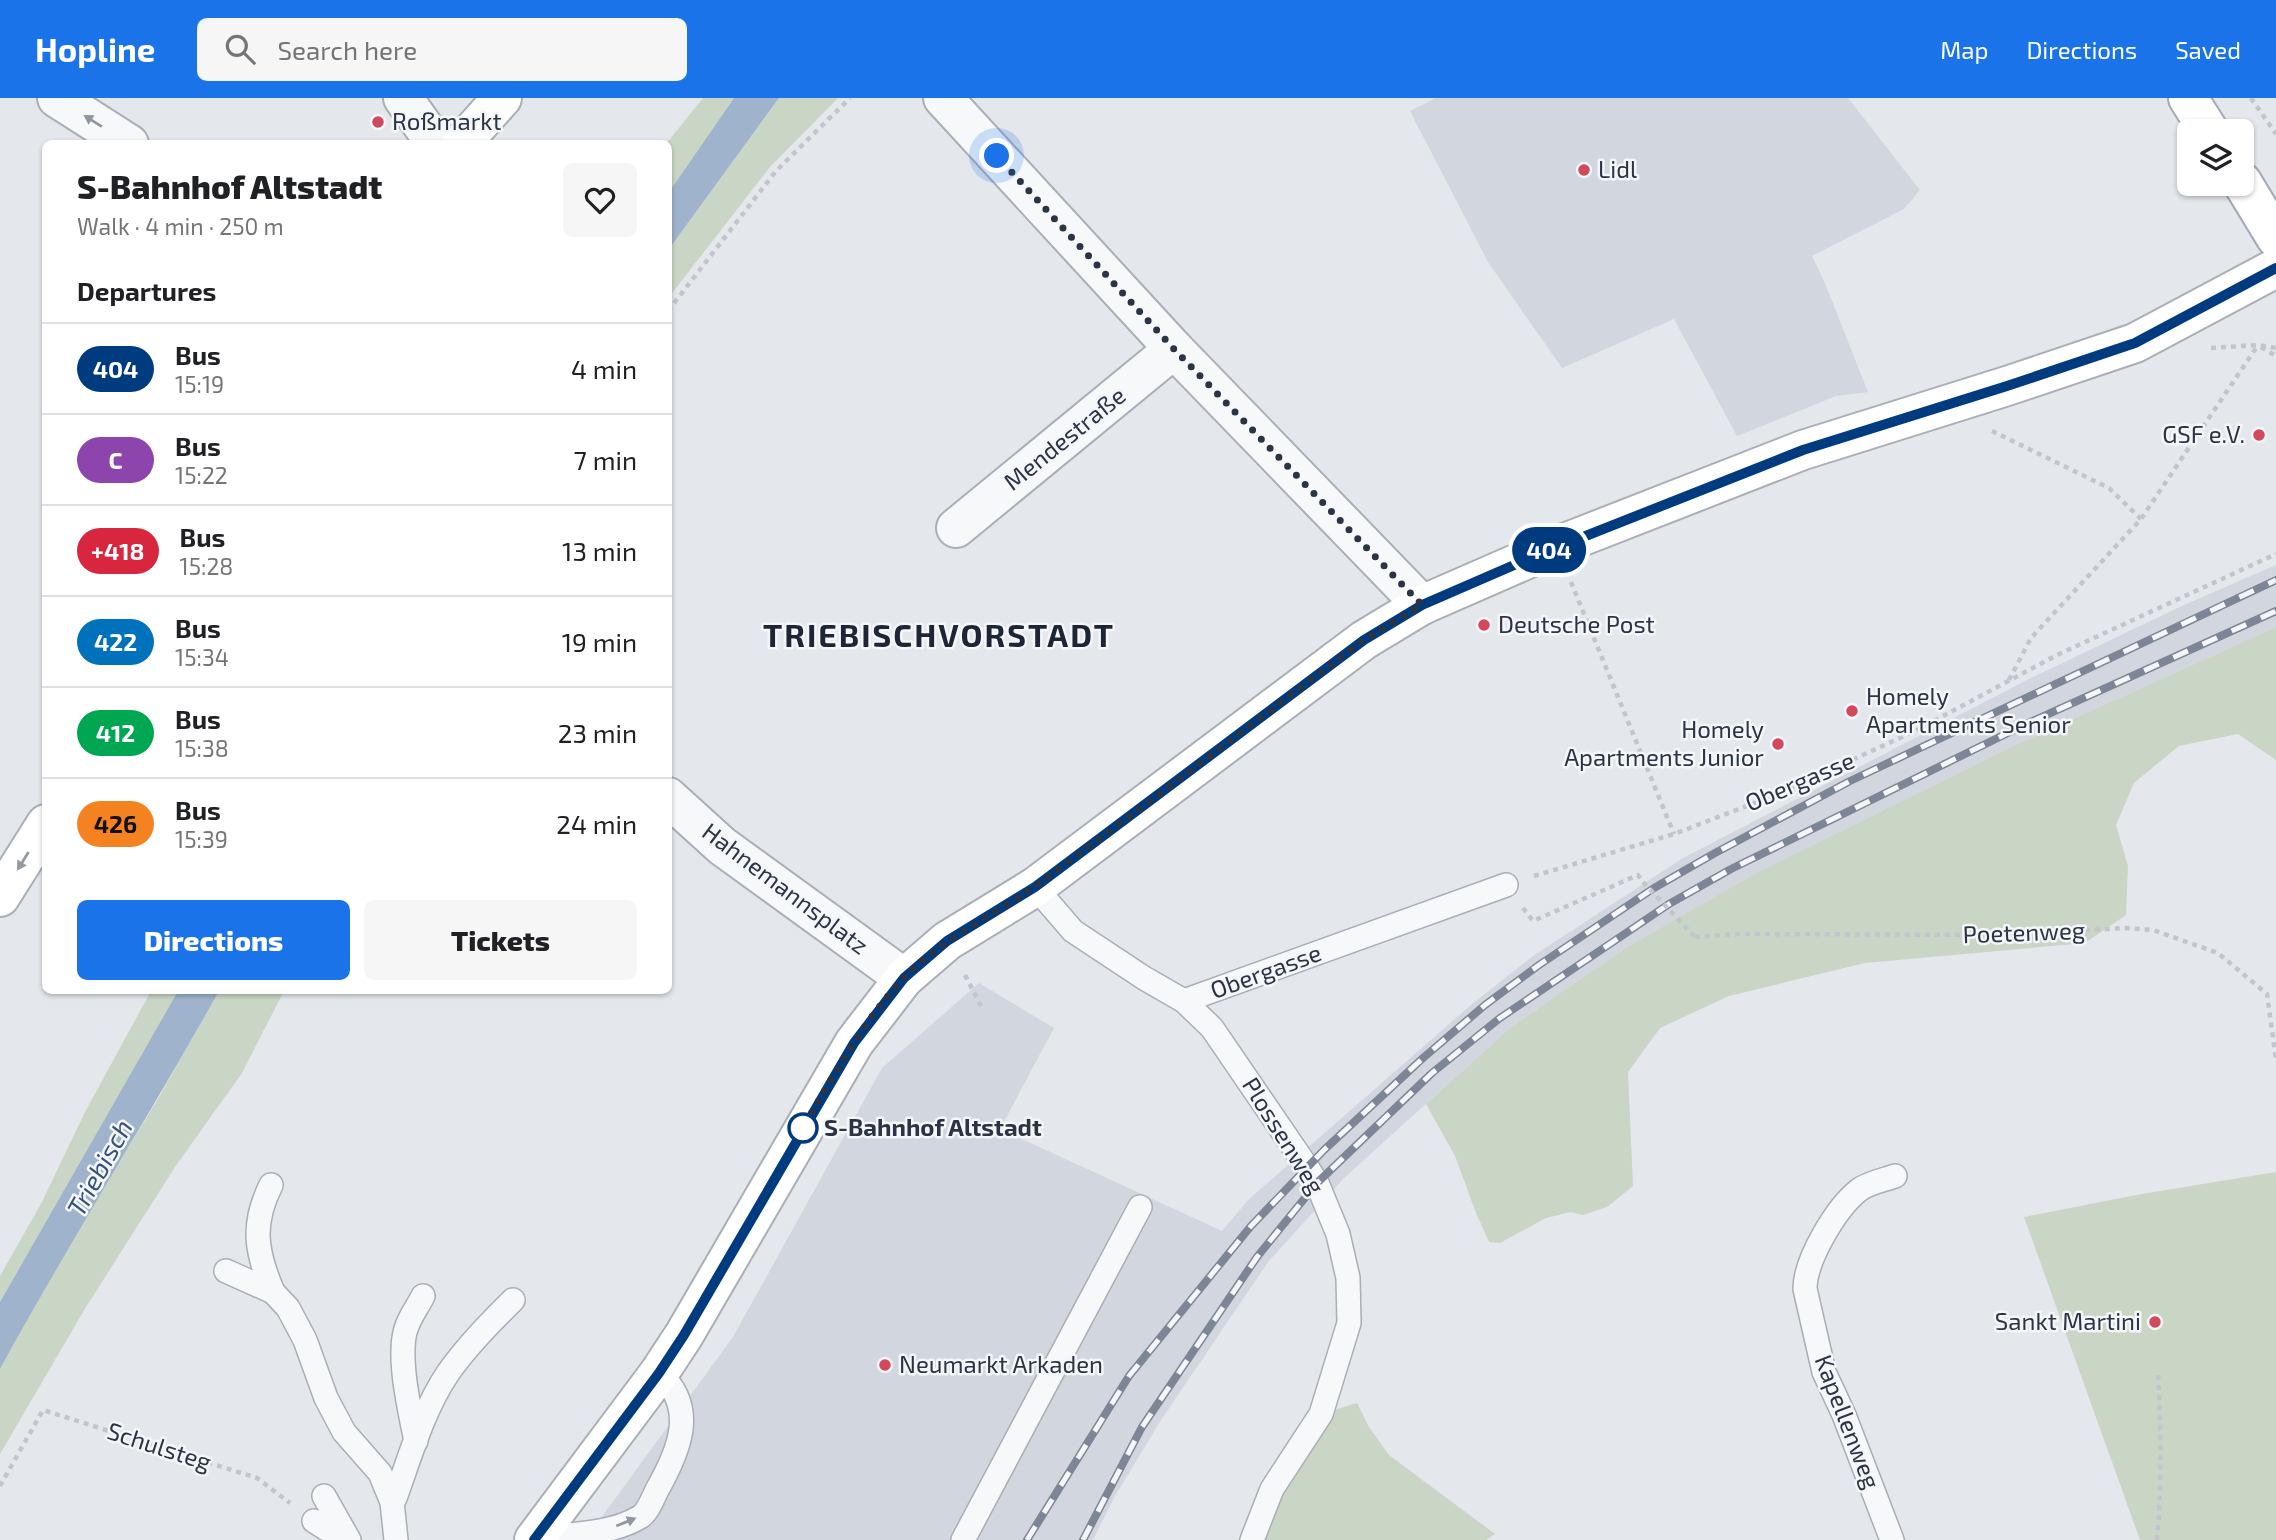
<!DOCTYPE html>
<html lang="en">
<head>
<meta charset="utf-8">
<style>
	body { margin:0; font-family:"Exo 2",sans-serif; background:#f6f6f6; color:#202124; height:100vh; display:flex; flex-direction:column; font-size:26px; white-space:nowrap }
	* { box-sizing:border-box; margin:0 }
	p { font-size:23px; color:#757577 }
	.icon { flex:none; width:38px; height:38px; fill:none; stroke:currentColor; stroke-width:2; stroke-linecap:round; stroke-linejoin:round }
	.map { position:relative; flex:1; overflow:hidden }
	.panel { position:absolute; left:42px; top:42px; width:630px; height:854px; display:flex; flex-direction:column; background:#fff; border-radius:10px; box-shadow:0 2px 5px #0004 }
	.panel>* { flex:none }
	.badge { padding:0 14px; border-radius:23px; font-size:24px; line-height:46px }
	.buttons { position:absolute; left:2177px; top:21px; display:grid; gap:14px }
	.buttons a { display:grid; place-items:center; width:77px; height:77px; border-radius:10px; background:#fff; box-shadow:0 2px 5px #0004; font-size:35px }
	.you { position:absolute; width:35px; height:35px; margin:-18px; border:5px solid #fff; border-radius:50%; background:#1a73e8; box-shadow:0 0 0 10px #1a73e833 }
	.map>.badge { position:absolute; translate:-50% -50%; box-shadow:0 0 0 4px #fff }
	h2 { padding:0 35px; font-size:26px; line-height:63px }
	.round { display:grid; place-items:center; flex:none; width:74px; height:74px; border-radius:10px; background:#f6f6f6 }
	.overview { display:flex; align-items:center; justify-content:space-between; height:119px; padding:0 35px }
	h1 { font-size:33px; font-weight:800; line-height:52px }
	.button { display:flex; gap:14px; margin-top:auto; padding:14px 35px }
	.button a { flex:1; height:80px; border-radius:10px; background:#1a73e8; color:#fff; font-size:28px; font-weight:800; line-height:80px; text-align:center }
	.button a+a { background:#f6f6f6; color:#202124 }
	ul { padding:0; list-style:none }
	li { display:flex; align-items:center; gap:21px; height:91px; padding:0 35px; border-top:2px solid #e0e0e0 }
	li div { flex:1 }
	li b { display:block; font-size:26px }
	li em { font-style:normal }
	li .badge { min-width:77px; font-weight:700; text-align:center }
	header { display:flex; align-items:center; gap:42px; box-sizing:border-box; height:98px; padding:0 35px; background:#1a73e8; color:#fff }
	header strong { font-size:33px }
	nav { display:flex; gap:38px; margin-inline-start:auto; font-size:24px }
	.search { width:490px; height:63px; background:#f6f6f6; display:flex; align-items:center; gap:18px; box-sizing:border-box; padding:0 24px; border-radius:10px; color:#757577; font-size:26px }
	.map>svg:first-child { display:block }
	.built { fill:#d2d6de }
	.green { fill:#c9d6c5 }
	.water { fill:#9fb4cc }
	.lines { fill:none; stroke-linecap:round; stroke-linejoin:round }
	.lane-casing { stroke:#a9aeb7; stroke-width:26 }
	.street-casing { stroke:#a9aeb7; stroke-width:42 }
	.secondary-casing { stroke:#a9aeb7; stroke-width:42 }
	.primary-casing { stroke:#a3abb8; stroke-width:42 }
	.path { stroke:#c2c5cb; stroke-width:4.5; stroke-dasharray:5 5; stroke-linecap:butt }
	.lane { stroke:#f7f8fa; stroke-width:23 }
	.street { stroke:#f7f8fa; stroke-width:38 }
	.secondary { stroke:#fff; stroke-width:38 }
	.primary { stroke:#fff; stroke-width:38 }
	.rail-casing { stroke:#7d8696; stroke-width:8 }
	.rail { stroke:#f4f6f9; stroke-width:5; stroke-dasharray:16; stroke-linecap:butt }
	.path-bridge { stroke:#c2c5cb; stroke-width:4.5; stroke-dasharray:5 5; stroke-linecap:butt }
	.oneway { fill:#9196a0 }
	.oneway2 { fill:#959aa2 }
	.line-casing { stroke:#fff; stroke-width:16 }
	.line { stroke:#003b80; stroke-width:10 }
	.walk { stroke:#2b3445; stroke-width:7; stroke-dasharray:0 12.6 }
	.poi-dot { fill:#d1495b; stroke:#f4f6f9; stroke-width:2.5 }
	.stop-dot { fill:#fff; stroke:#003b80; stroke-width:3.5 }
	.labels { text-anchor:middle; stroke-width:5; stroke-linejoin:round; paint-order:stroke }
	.poi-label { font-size:24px; fill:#2b3445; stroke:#f4f6f9; text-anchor:start }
	.street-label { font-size:24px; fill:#2b3445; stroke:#f4f6f9 }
	.stop-label { font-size:24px; font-weight:bold; fill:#2b3445; stroke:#f4f6f9; text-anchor:start }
	.water-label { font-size:26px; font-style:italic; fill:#34527a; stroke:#f4f6f9 }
	.district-label { font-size:32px; font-weight:bold; letter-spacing:2px; fill:#1d2536; stroke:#f4f6f9 }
</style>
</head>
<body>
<header>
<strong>Hopline</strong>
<div class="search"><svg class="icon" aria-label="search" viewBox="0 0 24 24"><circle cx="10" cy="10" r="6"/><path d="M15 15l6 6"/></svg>Search here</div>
<nav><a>Map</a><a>Directions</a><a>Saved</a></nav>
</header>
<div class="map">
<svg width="2276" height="1442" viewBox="0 0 2276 1442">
	<rect width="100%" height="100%" fill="#e4e7ec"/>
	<!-- built -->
	<g class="built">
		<path d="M1436,0h412l72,92 -16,19 -92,47 12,25 44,111 -32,4 -99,40 -63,-117 -112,49 -74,-106 -78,-151z"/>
		<path d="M2276,467v62l-267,121 -253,125 -129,74 -116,80 -167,151 -76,84 -107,158 -46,76 -22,44h-508l148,-203 149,-269 97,-85 75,45 -54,101 222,102 27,-32 223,-195 61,-48 150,-98 346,-179 155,-74z"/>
	</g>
	<!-- green -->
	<g class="green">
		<path d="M703,0h31l-65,94 -1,-48h-2z"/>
		<path d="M779,0h59l-68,69 -101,130v-48z"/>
		<path d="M2276,529v133l-38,-26 -59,12 -45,37 -18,42 12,41 -2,49 -41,28 -220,20 -136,33 -69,32 -32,44 5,114 -26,21 -24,8 -12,-3 -25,6 -46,25 -11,-1 -13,-29 -21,-57 -29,-52 85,-77 116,-80 129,-74 253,-125z"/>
		<path d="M151,893h27l-178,311v-26l42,-74 42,-88z"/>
		<path d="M219,893h65l-42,82 -67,94 -89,140 -86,147v-85l62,-113 96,-157z"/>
		<path d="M2276,1074v368h-136l-116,-323 112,-22z"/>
		<path d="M1357,1305l12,24 20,28 106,79 -9,6h-234l69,-126z"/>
	</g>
	<!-- water -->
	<g class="water">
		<path d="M734,0h45l-110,151v-57z"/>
		<path d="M178,893h41c-71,127 -149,250 -219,378v-67z"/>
	</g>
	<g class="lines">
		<defs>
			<g id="lane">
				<path d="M1035,789l38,44 71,47 40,23 28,27 95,139 10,16 21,51 10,44 1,45 -28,91 -49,75 -20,51"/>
				<path d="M1184,903l322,-116"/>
				<path d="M271,1087c-20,40 -15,67 2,107"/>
				<path d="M226,1173l47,21 15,16 17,32 21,58 18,34 36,41 12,29 4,38"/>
				<path d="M416,1343c-6,-29 -20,-88 -9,-115 4,-11 11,-20 16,-30"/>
				<path d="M324,1398l25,44"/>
				<path d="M392,1404l3,-4c15,-41 28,-88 53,-125 19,-27 42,-50 65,-73"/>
				<path d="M314,1423l30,19"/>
				<path d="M535,1440c35,-4 75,-3 105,-21 8,-5 13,-19 17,-27 22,-39 41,-82 2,-117"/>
				<path d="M963,1442l177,-333"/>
				<path d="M1892,1442l-48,-125 -20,-43 -19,-83c0,-29 31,-81 54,-99 9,-7 25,-10 36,-14"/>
			</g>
			<g id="street">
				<path d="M57,0l72,46"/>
				<path d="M403,0l33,46"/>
				<path d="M943,0l231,251 248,256"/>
				<path d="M956,430l218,-179"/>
				<path d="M668,699l54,49 182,132"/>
			</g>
			<g id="secondary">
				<path d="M461,46l41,-46"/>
				<path d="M0,799l46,-73"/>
				<path d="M534,1442l125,-167 25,-38 170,-292 50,-65 43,-37 88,-54 329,-247 58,-35 135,-59 246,-96 204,-64 128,-43 141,-75"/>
			</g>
			<g id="primary">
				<path d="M2188,0l21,33"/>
				<path d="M2242,84l34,56"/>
			</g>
		</defs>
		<!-- lane casing -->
		<use href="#lane" class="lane-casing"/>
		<!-- street casing -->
		<use href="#street" class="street-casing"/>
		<!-- secondary casing -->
		<use href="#secondary" class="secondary-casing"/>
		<!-- primary casing -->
		<use href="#primary" class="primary-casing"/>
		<!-- path -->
		<g class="path">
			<path d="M2251,0l25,36"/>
			<path d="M668,213l108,-140 74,-73"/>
			<path d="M2261,249l15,9"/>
			<path d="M2211,250l47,-3 18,3"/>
			<path d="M1992,333l117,57 32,31"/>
			<path d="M1571,484l103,252"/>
			<path d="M2009,582l22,-42 110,-119 117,-174"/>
			<path d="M1534,778l140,-42 104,-40 137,-63 142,-76 219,-101"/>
			<path d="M1523,810l10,13 105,-46 5,7"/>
			<path d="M1695,839l43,-3 272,1 115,-7 28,2 65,23 49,41 9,66"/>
			<path d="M965,877l16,31"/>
			<path d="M0,1388l43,-76 214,68 33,25"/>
			<path d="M2157,1442c5,-56 4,-111 1,-167"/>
		</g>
		<!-- lane -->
		<use href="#lane" class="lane"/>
		<!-- street -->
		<use href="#street" class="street"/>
		<!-- secondary -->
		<use href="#secondary" class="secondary"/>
		<!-- primary -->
		<use href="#primary" class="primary"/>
		<defs>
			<g id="rail">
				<path d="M1027,1442l102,-164 122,-150 73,-76 99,-92 62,-53 54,-40 115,-77 61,-35 135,-72 426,-201"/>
				<path d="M1083,1442l59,-113 115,-170 60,-74 115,-110 68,-55 169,-114 62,-35 293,-144 252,-114"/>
			</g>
		</defs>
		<!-- rail casing -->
		<use href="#rail" class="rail-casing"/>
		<!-- rail -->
		<use href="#rail" class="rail"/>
		<!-- path-bridge -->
		<path class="path-bridge" d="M1643,784l52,55"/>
	</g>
	<!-- one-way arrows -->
	<defs><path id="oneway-solid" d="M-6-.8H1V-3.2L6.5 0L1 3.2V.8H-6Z" transform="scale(1.75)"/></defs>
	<g class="oneway">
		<use href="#oneway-solid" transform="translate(93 23) rotate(-148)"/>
		<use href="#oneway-solid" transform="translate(626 1424) rotate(-22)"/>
	</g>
	<use class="oneway2" href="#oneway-solid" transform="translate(23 763) rotate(122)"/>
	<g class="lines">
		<defs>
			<path id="line" d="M534,1442l125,-167 25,-38 170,-292 50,-65 43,-37 88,-54 329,-247 58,-35 113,-49 268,-106 204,-64 128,-43 141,-75"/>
		</defs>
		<!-- line casing -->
		<use href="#line" class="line-casing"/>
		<!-- line -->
		<use href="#line" class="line"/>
		<!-- walk -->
		<path class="walk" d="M803,1030l-2,3c31,-52 61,-109 103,-153 38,-40 90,-62 134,-94 110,-80 218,-163 326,-244l58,-35 -248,-256 -177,-193"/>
	</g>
	<!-- markers -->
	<g class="poi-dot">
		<circle cx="378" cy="24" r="7"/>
		<circle cx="1584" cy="72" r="7"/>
		<circle cx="2259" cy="337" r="7"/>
		<circle cx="1484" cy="527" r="7"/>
		<circle cx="1852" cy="613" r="7"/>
		<circle cx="1778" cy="646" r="7"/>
		<circle cx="2155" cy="1224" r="7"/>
		<circle cx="885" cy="1267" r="7"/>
	</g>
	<circle class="stop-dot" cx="803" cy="1030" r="14"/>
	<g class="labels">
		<!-- poi labels -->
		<g class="poi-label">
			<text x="392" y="32">Roßmarkt</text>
			<text x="1598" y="80">Lidl</text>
			<text x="2245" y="345" text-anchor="end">GSF e.V.</text>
			<text x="1498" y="535">Deutsche Post</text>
			<text x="1866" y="607">Homely<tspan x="1866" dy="28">Apartments Senior</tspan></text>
			<text x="1764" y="640" text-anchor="end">Homely<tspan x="1764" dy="28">Apartments Junior</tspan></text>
			<text x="2141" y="1232" text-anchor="end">Sankt Martini</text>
			<text x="899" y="1275">Neumarkt Arkaden</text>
		</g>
		<!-- street labels -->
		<g class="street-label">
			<text transform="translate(1065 341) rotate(-39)" y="8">Mendestraße</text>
			<text transform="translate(1800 684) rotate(-23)" y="8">Obergasse</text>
			<text transform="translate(785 791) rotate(37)" y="8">Hahnemannsplatz</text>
			<text transform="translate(2024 835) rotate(-2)" y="8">Poetenweg</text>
			<text transform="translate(1266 874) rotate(-20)" y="8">Obergasse</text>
			<text transform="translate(1283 1038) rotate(58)" y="8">Plossenweg</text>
			<text transform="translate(1847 1324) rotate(69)" y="8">Kapellenweg</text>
			<text transform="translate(159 1349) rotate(18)" y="8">Schulsteg</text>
		</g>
		<!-- stop labels -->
		<g class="stop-label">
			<text x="824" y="1038">S-Bahnhof Altstadt</text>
		</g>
		<!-- water labels -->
		<g class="water-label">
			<text transform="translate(100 1070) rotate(-61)" y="9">Triebisch</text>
		</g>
		<!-- district labels -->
		<g class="district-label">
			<text x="939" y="549">TRIEBISCHVORSTADT</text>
		</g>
	</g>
</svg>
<div class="buttons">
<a><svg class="icon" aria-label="layers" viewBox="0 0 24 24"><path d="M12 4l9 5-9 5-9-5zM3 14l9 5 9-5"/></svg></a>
</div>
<div class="you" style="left:997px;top:58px"></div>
<b class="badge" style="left:1549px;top:452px;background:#003b80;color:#fff">404</b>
<section class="panel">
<div class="overview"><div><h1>S-Bahnhof Altstadt</h1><p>Walk · 4 min · 250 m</p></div><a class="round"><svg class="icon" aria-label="heart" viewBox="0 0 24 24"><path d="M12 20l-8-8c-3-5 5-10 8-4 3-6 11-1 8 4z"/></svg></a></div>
<h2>Departures</h2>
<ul>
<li><span class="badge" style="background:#003b80;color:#fff">404</span><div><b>Bus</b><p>15:19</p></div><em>4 min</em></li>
<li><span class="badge" style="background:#8e44ad;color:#fff">C</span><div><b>Bus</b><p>15:22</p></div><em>7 min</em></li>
<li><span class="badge" style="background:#d7263d;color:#fff">+418</span><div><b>Bus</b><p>15:28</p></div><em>13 min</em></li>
<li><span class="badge" style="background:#0072bc;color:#fff">422</span><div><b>Bus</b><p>15:34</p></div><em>19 min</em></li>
<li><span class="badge" style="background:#00a651;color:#fff">412</span><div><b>Bus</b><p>15:38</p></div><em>23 min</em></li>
<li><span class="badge" style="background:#f58220;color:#111">426</span><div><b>Bus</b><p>15:39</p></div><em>24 min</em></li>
</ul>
<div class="button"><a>Directions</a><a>Tickets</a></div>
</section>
</div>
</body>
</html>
